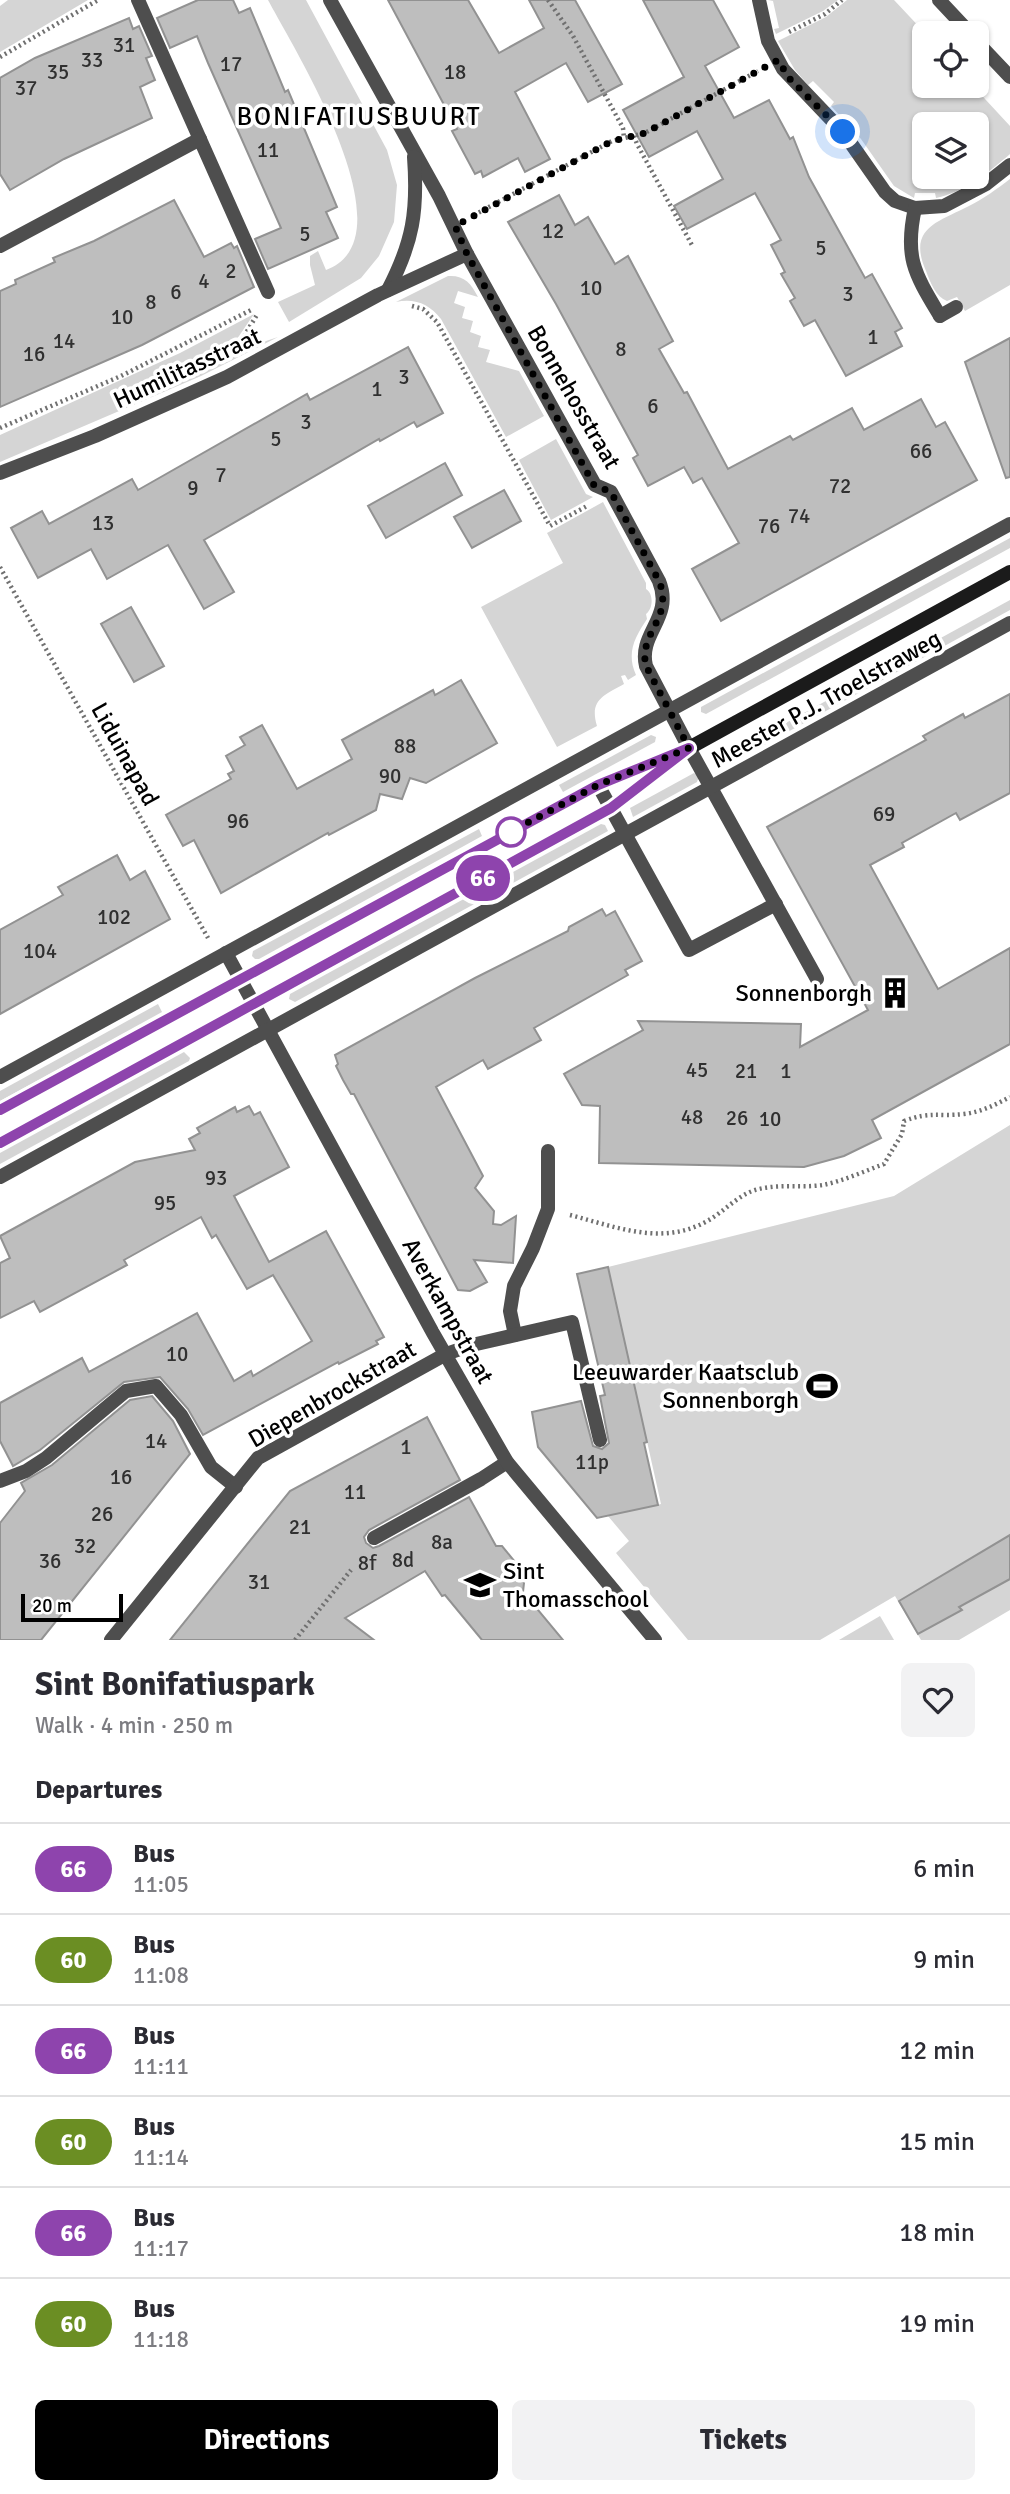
<!DOCTYPE html>
<html lang="en">
<head>
<meta charset="utf-8">
<style>
	body { margin:0; font-family:Signika,sans-serif; background:#f2f2f3; color:#2b2b33; height:100vh; display:flex; flex-direction:column; font-size:26px; white-space:nowrap }
	* { box-sizing:border-box; margin:0 }
	p { font-size:23px; color:#7c7c81 }
	.icon { flex:none; width:38px; height:38px; fill:none; stroke:currentColor; stroke-width:2; stroke-linecap:round; stroke-linejoin:round }
	.map { position:relative; height:1640px; overflow:hidden }
	.panel { display:flex; flex-direction:column; background:#fff; flex:1 }
	.panel>* { flex:none }
	.badge { padding:0 14px; border-radius:23px; font-size:24px; line-height:46px }
	.fabs { position:absolute; left:912px; top:21px; display:grid; gap:14px }
	.fabs a { display:grid; place-items:center; width:77px; height:77px; border-radius:10px; background:#fff; box-shadow:0 2px 5px #0004; font-size:35px }
	.scale { position:absolute; left:21px; bottom:18px; width:102px; box-sizing:border-box; padding-left:7px; border:4px solid #000; border-top:0; font-size:19px; line-height:24px; white-space:nowrap; color:#000; -webkit-text-stroke:5px #fff; paint-order:stroke }
	.you { position:absolute; width:35px; height:35px; margin:-18px; border:5px solid #fff; border-radius:50%; background:#1a73e8; box-shadow:0 0 0 10px #1a73e833 }
	.map>.badge { position:absolute; translate:-50% -50%; box-shadow:0 0 0 4px #fff }
	h2 { padding:0 35px; font-size:26px; line-height:63px }
	.round { display:grid; place-items:center; flex:none; width:74px; height:74px; border-radius:10px; background:#f2f2f3 }
	.headline { display:flex; align-items:center; justify-content:space-between; height:119px; padding:0 35px }
	h1 { font-size:33px; font-weight:700; line-height:52px }
	.button { display:flex; gap:14px; margin-top:auto; padding:14px 35px }
	.button a { flex:1; height:80px; border-radius:10px; background:#000; color:#fff; font-size:28px; font-weight:700; line-height:80px; text-align:center }
	.button a+a { background:#f2f2f3; color:#2b2b33 }
	ul { padding:0; list-style:none }
	li { display:flex; align-items:center; gap:21px; height:91px; padding:0 35px; border-top:2px solid #e1e1e2 }
	li div { flex:1 }
	li b { display:block; font-size:26px }
	li em { font-style:normal }
	li .badge { min-width:77px; font-weight:700; text-align:center }
	.map>svg:first-child { display:block }
	.green { fill:#d5d5d5; fill-rule:evenodd }
	.building { fill:#bebebe; stroke:#929292; stroke-width:2 }
	.lines { fill:none; stroke-linecap:round; stroke-linejoin:round }
	.path { stroke:#707070; stroke-width:4.5; stroke-dasharray:2 3.5; stroke-linecap:butt }
	.service { stroke:#4e4e4e; stroke-width:14 }
	.minor { stroke:#4e4e4e; stroke-width:14 }
	.secondary { stroke:#1b1b1b; stroke-width:14 }
	.line-casing { stroke:#fff; stroke-width:16 }
	.line { stroke:#8e44ad; stroke-width:10 }
	.walk { stroke:#000; stroke-width:7; stroke-dasharray:0 12.6 }
	.stop-dot { fill:#fff; stroke:#8e44ad; stroke-width:3.5 }
	.labels { text-anchor:middle; stroke-width:7; stroke-linejoin:round; paint-order:stroke }
	.number-label { font-size:21px; fill:#303030 }
	.street-label { font-size:24px; fill:#000; stroke:#fff }
	.poi-label { font-size:24px; fill:#000; stroke:#fff; text-anchor:end }
	.neighbourhood-label { font-size:26px; letter-spacing:2px; fill:#000; stroke:#fff }
</style>
</head>
<body>
<div class="map">
<svg width="1010" height="1640" viewBox="0 0 1010 1640">
	<rect width="100%" height="100%" fill="#fff"/>
	<!-- green -->
	<g class="green">
		<path d="M8,0h80l-88,52v-46z"/>
		<path d="M268,0h38l81,150 10,35 -3,37 -15,34 -18,22 -72,44 -11,-20 37,-17 -5,-20v-9l8,-5 8,19c87,-32 -32,-221 -58,-270z"/>
		<path d="M768,0h70l-15,11 -47,23 -2,-5 5,-1 -6,-27z"/>
		<path d="M847,0h47l31,33 -1,53h49l37,40v28c-21,18 -46,38 -74,44l-1,-5h-20l-1,5 -20,-12 -33,-47 -30,-33 3,-4 -21,-21 -5,4 -13,-15 -17,-29 48,-24zM924,124h52v53h-52z"/>
		<path d="M1010,179v106l-45,26 -8,-14 -10,4c-11,-4 -17,-19 -21,-30 -19,-43 12,-49 43,-65 14,-7 28,-17 41,-27z"/>
		<path d="M448,276c16,-1 23,7 30,21l-20,-6 -4,12 11,4 -3,11 11,3 -3,11 11,4 -3,11 12,3 -4,12 33,9 25,45 -38,21 -65,-118c-12,-15 -26,-21 -45,-17z"/>
		<path d="M254,314l-17,25 5,10 36,-12 -77,39 -201,86v-27l180,-82z"/>
		<path d="M556,439l30,55 7,3 -42,23 -32,-60z"/>
		<path d="M603,502l43,81v6c8,5 7,20 0,25l1,5c-12,18 -21,34 -11,56l-8,5 -3,-5 -4,1 3,8c-20,11 -35,16 -27,42l-40,21 -76,-140 82,-44 -16,-30z"/>
		<path d="M1010,538v10l-304,166 -5,-2v-5z"/>
		<path d="M1010,600v10l-246,135 -4,-8z"/>
		<path d="M651,735l5,2 -1,5 -92,50 -4,-7z"/>
		<path d="M694,773l5,3 -2,6 -64,35 -3,-9z"/>
		<path d="M601,824l4,1 3,6 -313,171 -6,-3 1,-5z"/>
		<path d="M479,829l3,7 -223,123h-4l-3,-3 1,-5z"/>
		<path d="M158,1004l4,8 -162,89v-10z"/>
		<path d="M184,1052l6,6 -1,3 -189,103v-11z"/>
		<path d="M1010,1125v485l-51,30h-38l-26,-44 -75,44h-132l-72,-87 13,-12 -21,-25 53,-12 -53,-237 286,-71z"/>
		<path d="M880,1616l14,24h-55z"/>
	</g>
	<!-- building -->
	<g class="building">
		<path d="M198,0h35l6,13 11,-5 35,84 3,-2 49,117 -11,5 12,26 -70,31 -13,-30 26,-11 -73,-165 -11,-27 -27,12 -13,-30z"/>
		<path d="M388,0h80l31,53 45,-25 -15,-28h46l47,84 -34,18 -22,-39 -51,29 35,67 -25,13 -7,-14 -35,19 -2,-6 -6,3 -23,-43 5,-2z"/>
		<path d="M643,0h70l26,47 -34,19 29,52 35,-18 21,39 3,-2 16,40 56,101 7,-4 30,54 -7,4 7,14 -56,30 -31,-56 -11,6 -14,-25 5,-3 -14,-24 4,-2 -14,-27 10,-5 -26,-47 -68,36 -13,-23 49,-27 -26,-48 -48,26 -26,-47 61,-33z"/>
		<path d="M129,18l4,11 6,-3 13,30 -6,2 9,22 -15,7 12,31 -88,41 -54,31 -10,-16v-96l35,-20z"/>
		<path d="M559,195l16,30 13,-8 27,47 13,-8 45,85 -14,8 25,44 3,-1 41,77 62,-33 3,4 59,-32 12,22 57,-31 15,28 9,-5 32,58 -256,141 -29,-52 47,-26 -37,-65 -9,5 -9,-16 -36,19 -15,-28 5,-3 -82,-151 -48,-82z"/>
		<path d="M174,200l30,57 27,-14 3,5 3,-2 17,41 -112,58 -142,62v-116l16,-7 -1,-4 40,-18 -2,-4 41,-17z"/>
		<path d="M1010,338v139l-4,1 -41,-116z"/>
		<path d="M408,347l35,66 -26,14 -3,-5 -34,19 -1,-2 -175,101 30,52 -30,17 -36,-64 -61,34 -16,-30 -53,29 -27,-50 31,-17 7,13 83,-45 6,11 169,-96 3,6z"/>
		<path d="M445,463l17,32 -76,43 -18,-32z"/>
		<path d="M504,490l17,31 -49,27 -18,-31z"/>
		<path d="M131,607l33,59 -30,16 -33,-58z"/>
		<path d="M461,680l36,63 -71,40 -16,-5 -8,21 -22,-5 -4,16 -47,25 -1,-2 -107,60 -27,-53 -11,6 -17,-31 65,-36 -3,-5 6,-3 -8,-15 19,-11 -5,-8 22,-12 35,64 55,-30 -10,-19 91,-50 2,5z"/>
		<path d="M1010,694v99l-50,27 -4,-7 -54,30 2,4 -34,18 68,124 72,-41v96l-138,76 9,18 -37,18 -40,11 -205,-4 1,-57 -18,-1 -18,-31 79,-44 -5,-9 163,3 -1,23 68,-37 -101,-183 159,-87 -3,-4 40,-22 2,4z"/>
		<path d="M117,855l13,25 15,-9 25,48 -170,95v-84l63,-35 -5,-8z"/>
		<path d="M602,909l4,7 9,-5 27,50 -17,9 3,5 -94,53 7,12 -53,29 -5,-9 -47,27 47,89 -8,12 19,23 -1,13 8,1 15,-9 -3,47 -39,-3 13,22 -17,9 -12,-1 -104,-196h-3l-8,-14 -7,-14 2,-2 -3,-9 140,-77 93,-47 1,-4z"/>
		<path d="M249,1106l5,9 6,-3 29,55 -55,29 35,66 57,-31 58,106 -8,4 2,3 -39,20 -1,-2 -135,73 -15,-26 -28,-32 -36,5 -84,68 -27,16 -13,-25v-38l82,-45 7,14 108,-59 37,68 17,-10 2,5 59,-35 -39,-66 -26,14 -31,-54 -4,3 -11,-21 -77,43 3,5 -87,47 -6,-11 -34,17v-55l10,-5 -10,-22 135,-74 60,-12 -6,-11 11,-6 -3,-5 38,-21 2,5z"/>
		<path d="M608,1267l39,175 -3,1 14,62 -61,13 -59,-71 -6,-35 49,-11 12,45 9,3 7,-6 -9,-47 5,-1 -28,-121z"/>
		<path d="M152,1396l21,25 17,33 -149,186h-41v-117l25,-32 -4,-8 31,-18 78,-65z"/>
		<path d="M427,1417l33,63 -91,50 -5,7 2,6 7,5 6,-2 90,-49 27,49h6l23,28 -2,18 40,48h-81l-37,-45 -3,1 -17,-25 -80,47 29,22h-204l120,-149z"/>
		<path d="M1010,1535v44l-51,28 3,3 -44,24 -19,-33z"/>
	</g>
	<g class="lines">
		<!-- path -->
		<g class="path">
			<path d="M548,0l25,36 50,92 1,10"/>
			<path d="M789,32l36,-18 17,-14"/>
			<path d="M0,57l98,-57"/>
			<path d="M634,136l3,8 56,103"/>
			<path d="M474,215l138,-74 33,-8 113,-62"/>
			<path d="M412,306l11,3 14,13 113,204 37,-20"/>
			<path d="M245,341l-2,-3 15,-25"/>
			<path d="M0,428l121,-52 132,-67"/>
			<path d="M0,567l208,371"/>
			<path d="M570,1215c47,12 93,32 139,5 17,-10 31,-27 50,-31 21,-5 43,-1 64,-4 20,-4 42,-14 61,-21l18,-30 2,-13c27,-10 34,-4 60,-7 17,-2 31,-9 46,-17"/>
			<path d="M295,1640l56,-70"/>
		</g>
		<!-- service -->
		<g class="service">
			<path d="M138,0l130,292"/>
			<path d="M0,246l200,-107"/>
			<path d="M940,316l16,-9"/>
			<path d="M689,748l128,231"/>
			<path d="M598,785l91,165 87,-46"/>
			<path d="M515,1335l-5,-24 4,-25 19,-38 15,-39v-58"/>
			<path d="M446,1354l26,-9 100,-23 28,118"/>
			<path d="M0,1481l26,-10 20,-13 80,-67 30,-5 25,29 30,52 25,20"/>
			<path d="M374,1538l107,-59 26,-17"/>
		</g>
		<!-- minor -->
		<g class="minor">
			<path d="M330,0l109,196 28,58 128,231 16,7 48,89c15,37 -21,52 -13,85l43,82"/>
			<path d="M759,0l9,41 15,28 60,63 42,60 10,9 20,7 29,-2 42,-22 24,-19"/>
			<path d="M939,0l31,33"/>
			<path d="M976,41l34,36"/>
			<path d="M915,208c-11,50 0,66 25,108"/>
			<path d="M388,290c25,-48 30,-79 26,-133"/>
			<path d="M0,473l95,-37 132,-59 151,-82 89,-41"/>
			<path d="M226,953l207,380 74,129 148,178"/>
			<path d="M0,1077l1010,-553"/>
			<path d="M0,1177l1010,-554"/>
			<path d="M111,1640l147,-182 188,-104"/>
		</g>
		<!-- secondary -->
		<g class="secondary">
			<path d="M0,1110l598,-325 91,-37 321,-176"/>
			<path d="M0,1143l611,-335 63,-48"/>
		</g>
	</g>
	<g class="lines">
		<defs>
			<path id="line" d="M0,1110l598,-325 91,-37 -78,60 -611,335"/>
		</defs>
		<!-- line casing -->
		<use href="#line" class="line-casing"/>
		<!-- line -->
		<use href="#line" class="line"/>
		<!-- walk -->
		<path class="walk" d="M511,832l-8,4 95,-51 91,-37 -43,-82c-8,-33 28,-48 13,-85l-48,-89 -17,-7 -127,-231 -12,-28 157,-85 33,-8 133,-73 11,18 54,54"/>
	</g>
	<!-- icons -->
	<defs>
		<symbol id="building-bare" viewBox="-9 -9 18 18"><path d="M-4-6H4V6H1V3H-1V6H-4ZM-2.5-4.3h1.7v1.8h-1.7ZM.8-4.3h1.7v1.8H.8ZM-2.5-1h1.7V.8h-1.7ZM.8-1h1.7V.8H.8Z" fill="#000" stroke="#fff" stroke-width="2.5" paint-order="stroke"/></symbol>
		<symbol id="stadium-bare" viewBox="-9 -9 18 18"><path d="M0-5a6.5 5 0 1 0 0 10a6.5 5 0 1 0 0-10ZM-3.5-1.8h7v3.6h-7Z" fill="#000" stroke="#fff" stroke-width="2.5" paint-order="stroke"/></symbol>
		<symbol id="school-bare" viewBox="-9 -9 18 18"><path d="M0-5L7-2L0 1L-7-2ZM-4 1L0 2.5L4 1V4Q0 6-4 4Z" fill="#000" stroke="#fff" stroke-width="2.5" paint-order="stroke"/></symbol>
	</defs>
	<g fill-rule="evenodd">
		<use href="#building-bare" x="873" y="971" width="44" height="44"/>
		<use href="#stadium-bare" x="800" y="1364" width="44" height="44"/>
		<use href="#school-bare" x="458" y="1563" width="44" height="44"/>
	</g>
	<!-- markers -->
	<circle class="stop-dot" cx="511" cy="832" r="14"/>
	<g class="labels">
		<!-- number labels -->
		<g class="number-label">
			<text x="124" y="52">31</text>
			<text x="92" y="67">33</text>
			<text x="231" y="71">17</text>
			<text x="58" y="79">35</text>
			<text x="455" y="79">18</text>
			<text x="26" y="95">37</text>
			<text x="268" y="157">11</text>
			<text x="553" y="238">12</text>
			<text x="305" y="241">5</text>
			<text x="821" y="255">5</text>
			<text x="231" y="278">2</text>
			<text x="204" y="288">4</text>
			<text x="591" y="295">10</text>
			<text x="176" y="299">6</text>
			<text x="848" y="301">3</text>
			<text x="151" y="309">8</text>
			<text x="122" y="324">10</text>
			<text x="873" y="344">1</text>
			<text x="64" y="348">14</text>
			<text x="621" y="356">8</text>
			<text x="34" y="361">16</text>
			<text x="404" y="384">3</text>
			<text x="377" y="396">1</text>
			<text x="653" y="413">6</text>
			<text x="306" y="429">3</text>
			<text x="276" y="446">5</text>
			<text x="921" y="458">66</text>
			<text x="221" y="482">7</text>
			<text x="840" y="493">72</text>
			<text x="193" y="495">9</text>
			<text x="799" y="523">74</text>
			<text x="103" y="530">13</text>
			<text x="769" y="533">76</text>
			<text x="405" y="753">88</text>
			<text x="390" y="783">90</text>
			<text x="884" y="821">69</text>
			<text x="238" y="828">96</text>
			<text x="114" y="924">102</text>
			<text x="40" y="958">104</text>
			<text x="697" y="1077">45</text>
			<text x="746" y="1078">21</text>
			<text x="786" y="1078">1</text>
			<text x="692" y="1124">48</text>
			<text x="737" y="1125">26</text>
			<text x="770" y="1126">10</text>
			<text x="216" y="1185">93</text>
			<text x="165" y="1210">95</text>
			<text x="177" y="1361">10</text>
			<text x="156" y="1448">14</text>
			<text x="406" y="1454">1</text>
			<text x="592" y="1469">11p</text>
			<text x="121" y="1484">16</text>
			<text x="355" y="1499">11</text>
			<text x="102" y="1521">26</text>
			<text x="300" y="1534">21</text>
			<text x="442" y="1549">8a</text>
			<text x="85" y="1553">32</text>
			<text x="403" y="1567">8d</text>
			<text x="50" y="1568">36</text>
			<text x="367" y="1570">8f</text>
			<text x="259" y="1589">31</text>
		</g>
		<!-- street labels -->
		<g class="street-label">
			<text transform="translate(187 368) rotate(-25)" y="8">Humilitasstraat</text>
			<text transform="translate(574 397) rotate(60)" y="8">Bonnehosstraat</text>
			<text transform="translate(826 699) rotate(-29)" y="8">Meester P.J. Troelstraweg</text>
			<text transform="translate(125 754) rotate(61)" y="8">Liduinapad</text>
			<text transform="translate(448 1311) rotate(61)" y="8">Averkampstraat</text>
			<text transform="translate(332 1394) rotate(-30)" y="8">Diepenbrockstraat</text>
		</g>
		<!-- poi labels -->
		<g class="poi-label">
			<text x="872" y="1001">Sonnenborgh</text>
			<text x="799" y="1380">Leeuwarder Kaatsclub<tspan x="799" dy="28">Sonnenborgh</tspan></text>
			<text x="503" y="1579" text-anchor="start">Sint<tspan x="503" dy="28">Thomasschool</tspan></text>
		</g>
		<!-- neighbourhood labels -->
		<g class="neighbourhood-label">
			<text x="359" y="125">BONIFATIUSBUURT</text>
		</g>
	</g>
</svg>
<div class="fabs">
<a><svg class="icon" aria-label="locate" viewBox="0 0 24 24"><circle cx="12" cy="12" r="6"/><path d="M12 2v4M12 18v4M2 12h4M18 12h4"/></svg></a>
<a><svg class="icon" aria-label="layers" viewBox="0 0 24 24"><path d="M12 4l9 5-9 5-9-5zM3 14l9 5 9-5"/></svg></a>
</div>
<div class="scale">20 m</div>
<div class="you" style="left:843px;top:132px"></div>
<b class="badge" style="left:483px;top:878px;background:#8e44ad;color:#fff">66</b>
</div>
<section class="panel">
<div class="headline"><div><h1>Sint Bonifatiuspark</h1><p>Walk · 4 min · 250 m</p></div><a class="round"><svg class="icon" aria-label="heart" viewBox="0 0 24 24"><path d="M12 20l-8-8c-3-5 5-10 8-4 3-6 11-1 8 4z"/></svg></a></div>
<h2>Departures</h2>
<ul>
<li><span class="badge" style="background:#8e44ad;color:#fff">66</span><div><b>Bus</b><p>11:05</p></div><em>6 min</em></li>
<li><span class="badge" style="background:#6b8e23;color:#fff">60</span><div><b>Bus</b><p>11:08</p></div><em>9 min</em></li>
<li><span class="badge" style="background:#8e44ad;color:#fff">66</span><div><b>Bus</b><p>11:11</p></div><em>12 min</em></li>
<li><span class="badge" style="background:#6b8e23;color:#fff">60</span><div><b>Bus</b><p>11:14</p></div><em>15 min</em></li>
<li><span class="badge" style="background:#8e44ad;color:#fff">66</span><div><b>Bus</b><p>11:17</p></div><em>18 min</em></li>
<li><span class="badge" style="background:#6b8e23;color:#fff">60</span><div><b>Bus</b><p>11:18</p></div><em>19 min</em></li>
</ul>
<div class="button"><a>Directions</a><a>Tickets</a></div>
</section>
</body>
</html>
